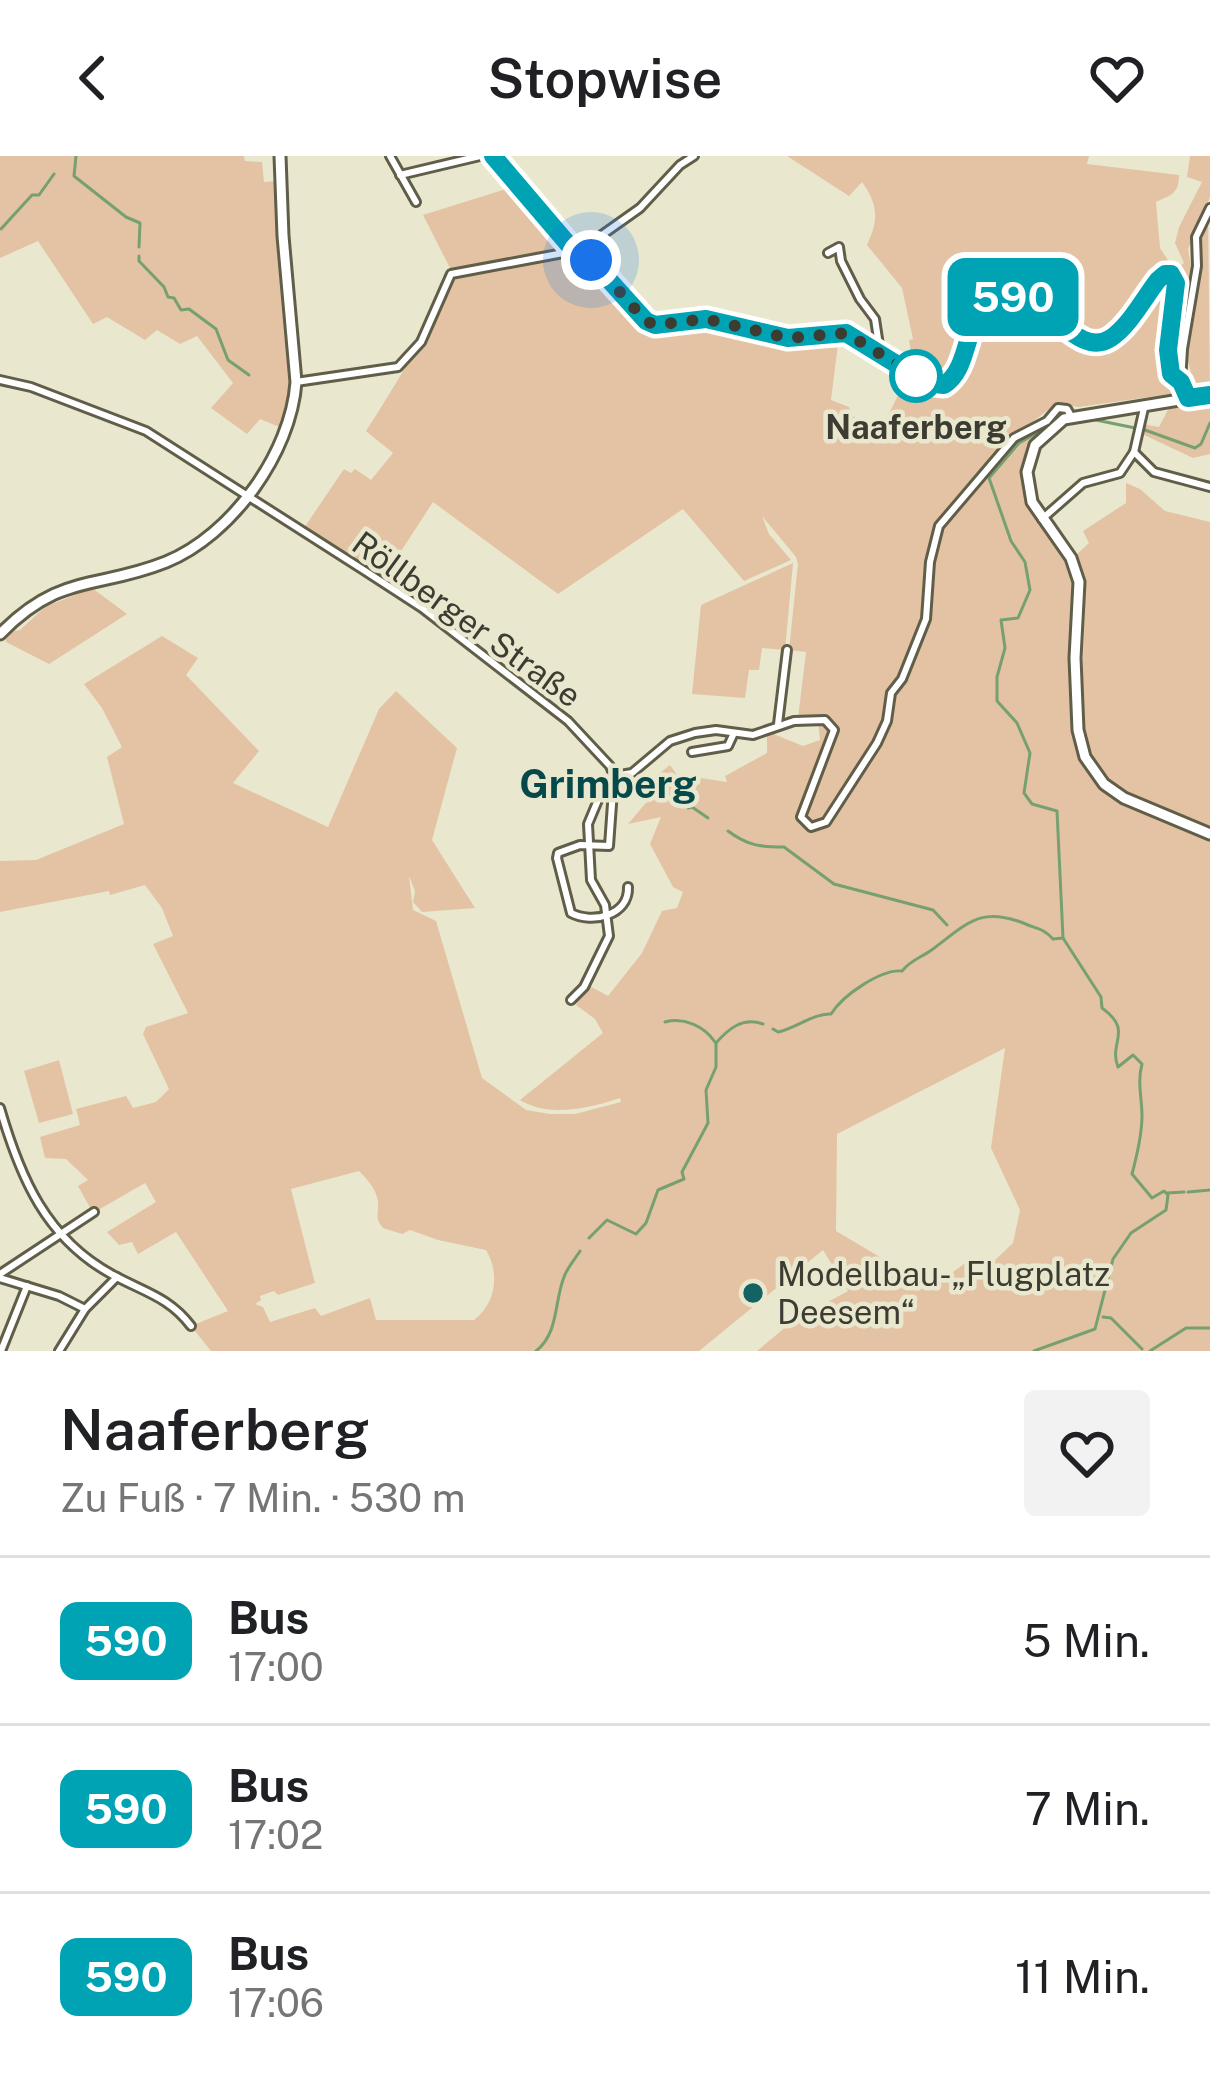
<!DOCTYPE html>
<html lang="de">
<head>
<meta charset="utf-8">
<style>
	body { margin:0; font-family:"Public Sans",sans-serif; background:#f2f2f2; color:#202124; height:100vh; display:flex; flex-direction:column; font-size:45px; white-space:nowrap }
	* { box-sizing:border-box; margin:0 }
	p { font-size:39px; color:#757577 }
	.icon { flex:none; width:66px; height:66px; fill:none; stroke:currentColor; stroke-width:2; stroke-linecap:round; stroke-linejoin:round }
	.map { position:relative; height:1195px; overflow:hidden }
	.side { display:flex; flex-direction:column; background:#fff; flex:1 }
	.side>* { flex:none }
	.badge { padding:0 24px; border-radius:18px; font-size:42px; line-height:78px }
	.you { position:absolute; width:60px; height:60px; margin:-30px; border:9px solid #fff; border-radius:50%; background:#1a73e8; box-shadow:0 0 0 18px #1a73e833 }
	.map>.badge { position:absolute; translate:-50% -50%; box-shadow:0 0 0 6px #fff }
	.round { display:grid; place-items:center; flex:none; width:126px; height:126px; border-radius:12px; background:#f2f2f2 }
	.summary { display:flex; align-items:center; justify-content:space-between; height:204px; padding:0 60px }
	h1 { font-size:57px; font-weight:600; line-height:90px }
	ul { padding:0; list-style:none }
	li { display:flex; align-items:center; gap:36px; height:168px; padding:0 60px; border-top:3px solid #e0e0e0 }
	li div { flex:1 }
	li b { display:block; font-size:45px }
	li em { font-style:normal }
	li .badge { min-width:132px; font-weight:700; text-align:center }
	header { display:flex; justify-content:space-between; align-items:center; height:156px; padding:0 60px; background:#fff; font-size:54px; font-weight:600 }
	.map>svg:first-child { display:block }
	.green { fill:#e3c3a3; fill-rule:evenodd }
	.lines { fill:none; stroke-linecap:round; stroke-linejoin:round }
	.stream { stroke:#77a071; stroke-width:3 }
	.minor-casing { stroke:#605e49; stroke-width:12 }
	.tertiary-casing { stroke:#605e49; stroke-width:15 }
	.minor { stroke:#fff; stroke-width:6 }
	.tertiary { stroke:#fff; stroke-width:9 }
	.line-casing { stroke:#fff; stroke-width:27 }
	.line { stroke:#00a3b4; stroke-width:18 }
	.walk { stroke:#3c3c32; stroke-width:12; stroke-dasharray:0 21.6 }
	.stop-dot { fill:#fff; stroke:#00a3b4; stroke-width:6 }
	.poi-dot { fill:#136365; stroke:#e9e8cf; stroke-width:4.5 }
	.labels { text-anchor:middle; stroke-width:9; stroke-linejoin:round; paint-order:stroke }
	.stop-label { font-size:33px; font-weight:bold; fill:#3c3c32; stroke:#e9e8cf }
	.street-label { font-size:33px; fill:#3c3c32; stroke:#e9e8cf }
	.poi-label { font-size:33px; fill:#3c3c32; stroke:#e9e8cf; text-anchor:start }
	.quarter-label { font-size:39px; font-weight:bold; fill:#06494a; stroke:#e9e8cf }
</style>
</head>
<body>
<header><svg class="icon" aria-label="back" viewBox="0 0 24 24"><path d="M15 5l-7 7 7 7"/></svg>Stopwise<svg class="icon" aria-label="heart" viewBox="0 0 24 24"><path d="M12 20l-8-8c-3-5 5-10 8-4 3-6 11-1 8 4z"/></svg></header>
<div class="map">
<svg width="1210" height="1195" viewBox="0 0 1210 1195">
	<rect width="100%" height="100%" fill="#e9e8cf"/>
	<!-- green -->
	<g class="green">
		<path d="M0,0h244l1,5 17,1 2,20 14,-1c6,77 28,174 4,247l-22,-9 -13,15 -36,-26 22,-25 -36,-47 -17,8 -23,-14 -12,10 -38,-23 -14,7 -55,-83 -38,17z"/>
		<path d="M787,0h302l-2,8 92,11c0,19 -8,20 -23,27l4,46 15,23 -8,8 7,5 -10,74 13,35 -98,14 -20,-3c-24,9 -110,94 -121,117 -14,31 -13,68 -16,102l5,1 6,-62 12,-40 76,-87 31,-15 8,-10h6l-1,5c-23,11 -38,30 -40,57 -4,45 39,63 50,104 13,50 -18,145 11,190 28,45 82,49 124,73v512h-453l36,-30 55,-30 -25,-41 -124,101h-488l-20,-25 37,-15 -52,-79 -38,22 -6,-12 -13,3 -12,-13 49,-30 -11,-19 -52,30 -15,-27 10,-6 -22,-21 -21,-1 -5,-21 40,-12 -4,-16 50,-13 7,12 23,-6 13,-13 -26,-55 3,-7 42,-14 -35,-69 20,-8 -11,-28 -17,-23 -35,10 -1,-4 -109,21v-51l36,-1 88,-36 -17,-67 15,-10 -20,-39 -18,-24 78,-48 36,22 -12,17 73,76 -26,32 95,44 51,-118 17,-18 61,57 -25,92 43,68 -53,4 -9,-10 2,-11 -6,-15 4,34 23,11 46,157 44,32 24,4h25l46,-12 -1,-4c-30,10 -72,20 -100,2l83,-67 -8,-14 -19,-14 12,-20 20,11 34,-43 20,-42 15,-3 6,-16 -10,-5 -23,-43 11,-27 -33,7 33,-39 -7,-7 16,-13 7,10 9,-1 9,10 6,-6 26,4 -2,-6 42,-23v-19l4,-1 32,13 17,-6 -2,-20 19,7 -13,-10 -26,1 8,-66 -17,-2 9,-86 -2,-7 -34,-41 7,18 22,26 -47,21 -61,-72 -125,85 -125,-92 -50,77 -79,-51 40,-59 7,4 4,-4 16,11 22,-27 -27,-22c32,-50 60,-96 84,-151l8,-7 123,-17 68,69 9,3 34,-7 19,1 74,19 54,-5 -8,64 18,7 3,9 30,12 25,-51 7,-5 -5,-32 4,-1 -11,-51 -35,-43c12,-25 11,-41 -5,-63l-13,14zM1005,892l-14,100 29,62 -7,33 -21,20 -21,-4 -32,23 -25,1 -19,-17 -59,-35 1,-97zM359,1015c8,8 18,19 19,31 1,13 -4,15 5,26l19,6 8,-4 28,10 48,10c14,23 10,54 -12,70h-98l-6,-22 -49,18 -6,-8 -45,14 -7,-15 -8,-3 6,-4 -1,-4 14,-5 4,4 37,-12 -24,-94z"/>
		<path d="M1190,0h20v41l-22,52 5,31 -13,60v36c-20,-25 2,-77 -1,-109l5,-4 -9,-20 4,-16 23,-45 -15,-5z"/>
		<path d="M512,31l56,62 -117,21 -28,-55z"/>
		<path d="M1208,61l2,175 -14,2 -11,-46 16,-84 -3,-20z"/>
		<path d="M1210,244v54l-17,4 -55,-26 4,-8 17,3 12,-23z"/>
		<path d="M1126,327l14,6 25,22 45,11v307c-27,-16 -59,-22 -86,-37 -77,-42 -19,-169 -49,-236l14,-13 -6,-12 43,-28z"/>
		<path d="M793,407l-8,87 -23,-2 -3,22h-10l-4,28 -53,-4 9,-89z"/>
		<path d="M92,432l35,26 -78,50 -43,-22 -1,-9 15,-3 25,-23z"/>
		<path d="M59,904l14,54 -34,9 -15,-52z"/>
	</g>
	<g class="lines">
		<!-- stream -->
		<g class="stream">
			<path d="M76,0l-2,20 52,41 14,6 -1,24"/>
			<path d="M1,73l31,-34h7l15,-21"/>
			<path d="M139,100v5l25,26 4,10 6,1 7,12 8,-1 27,20 12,31 21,15"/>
			<path d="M1091,263l54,11 50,18 6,-4 9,-21"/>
			<path d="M688,652l4,-1 16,11"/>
			<path d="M728,675c20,15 33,16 56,16l50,37 99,26 14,15"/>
			<path d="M665,866c19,-5 39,4 50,20"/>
			<path d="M773,873l5,3c18,-4 36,-19 53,-18 12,-19 50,-45 71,-43 10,-12 19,-13 31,-22 36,-27 49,-44 95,-24 11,4 17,5 25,14l10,-1"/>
			<path d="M1188,1036l22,-2"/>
			<path d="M1167,1037l17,-1"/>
			<path d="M589,1082l18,-18 29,14 10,-11 12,-33 26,-11 -2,-7 26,-49 -2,-33 10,-23v-24c13,-15 27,-26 47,-19"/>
			<path d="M1103,1161l8,1 31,31"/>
			<path d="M536,1195c23,-18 18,-49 28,-74 3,-9 11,-18 16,-26"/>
			<path d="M1034,1195l61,-22 18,-70 18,-26 35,-23 2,-15 -4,-4 -12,7 -20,-24c4,-15 10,-42 10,-58 0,-18 -5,-34 0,-52l-9,-9 -15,12c-10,-25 16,-36 -16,-59l-1,-11 -38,-59 -6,-127 -25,-7 -8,-11 6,-40 -13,-30 -20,-22v-24l8,-29 -4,-28 17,-2 12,-28 -5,-28 -14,-21 -22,-63 30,-35 27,-15"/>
			<path d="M1150,1195l36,-23h24"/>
		</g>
		<defs>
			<g id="minor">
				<path d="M390,0l26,46"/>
				<path d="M493,0l81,95 17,9 55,61 9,4 51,-6 81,19 59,-5 88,53c39,-4 29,-68 64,-88 47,-9 63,48 100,45 34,-3 42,-61 73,-69l5,15 -7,76 19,32"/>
				<path d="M400,19l80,-19"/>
				<path d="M578,96l62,-44 40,-43 14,-9"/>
				<path d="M828,97l11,-6 2,14 19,38 15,20 5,33"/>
				<path d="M0,224l31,7 115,44 219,140 57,37 146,113 42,45 4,10"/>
				<path d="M296,226l102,-15 23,-25 30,-68 123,-23"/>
				<path d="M1181,226l2,-33 14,-83 -1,-29 14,-29"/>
				<path d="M1134,296l20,20 56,15"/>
				<path d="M1042,363l41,-36 37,-10 14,-21 10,-44"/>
				<path d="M778,568l9,-74"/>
				<path d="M692,596l36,-6 6,-13"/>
				<path d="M614,620l18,-3 38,-32 25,-8 21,-3 37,5 41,-14 31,-1 9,10 -33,87 10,10 15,-5 51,-79 10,-22 4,-28 11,-14 24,-60 4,-57 9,-36 75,-88 33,-17 11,-13 9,1 4,7"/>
				<path d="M614,620l-5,70 -29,-1 -22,8 -1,5 14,55c21,11 58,3 57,-26"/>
				<path d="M571,844l13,-13 25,-51 -4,-31 -14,-25 -3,-56 18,-43 8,-5"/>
				<path d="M0,952c20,69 46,131 113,167 31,17 56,22 78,51"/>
				<path d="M0,1118l94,-62"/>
				<path d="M0,1122l59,18 26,13"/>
				<path d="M1,1195l26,-65"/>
				<path d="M59,1195l26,-42 32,-32"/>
			</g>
			<g id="tertiary">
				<path d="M1210,239l-146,24 -29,26 -8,27 5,30 39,56 8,24 -4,76 3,72 7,27 19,27 20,14 86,36"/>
				<path d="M0,478c61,-62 96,-44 166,-72 66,-27 125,-109 130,-180l-13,-146 -3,-80"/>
			</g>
		</defs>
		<!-- minor casing -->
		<use href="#minor" class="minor-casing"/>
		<!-- tertiary casing -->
		<use href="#tertiary" class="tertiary-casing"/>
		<!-- minor -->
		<use href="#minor" class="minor"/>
		<!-- tertiary -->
		<use href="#tertiary" class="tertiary"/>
	</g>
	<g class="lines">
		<defs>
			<path id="line" d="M493,0l81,95 17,9 55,61 9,4 51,-6 82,19 58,-5 81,50 17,2c29,-19 18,-70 51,-85 46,-21 78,63 116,38 19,-13 33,-40 47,-58l7,-6h6l5,9 -8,67 3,24 10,8 7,16 22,-3"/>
		</defs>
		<!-- line casing -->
		<use href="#line" class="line-casing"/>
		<!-- line -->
		<use href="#line" class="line"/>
		<!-- walk -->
		<path class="walk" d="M591,104l55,61 9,4 51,-6 82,19 58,-5 70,43"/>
	</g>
	<!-- markers -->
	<circle class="stop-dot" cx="916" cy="220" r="24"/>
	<circle class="poi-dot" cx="753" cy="1137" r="12"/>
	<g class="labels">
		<!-- stop labels -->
		<g class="stop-label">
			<text x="916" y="283">Naaferberg</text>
		</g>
		<!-- street labels -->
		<g class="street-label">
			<text transform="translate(467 463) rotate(36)" y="12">Röllberger Straße</text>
		</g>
		<!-- poi labels -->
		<g class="poi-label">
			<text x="777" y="1130">Modellbau-„Flugplatz<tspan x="777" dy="38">Deesem“</tspan></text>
		</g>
		<!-- quarter labels -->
		<g class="quarter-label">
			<text x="608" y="642">Grimberg</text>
		</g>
	</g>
</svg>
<div class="you" style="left:591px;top:104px"></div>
<b class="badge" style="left:1013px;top:141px;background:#00a3b4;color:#fff">590</b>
</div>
<section class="side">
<div class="summary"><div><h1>Naaferberg</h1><p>Zu Fuß · 7 Min. · 530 m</p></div><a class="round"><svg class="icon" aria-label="heart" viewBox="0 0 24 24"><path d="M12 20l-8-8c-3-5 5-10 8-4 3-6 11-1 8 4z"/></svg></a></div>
<ul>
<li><span class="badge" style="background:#00a3b4;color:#fff">590</span><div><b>Bus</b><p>17:00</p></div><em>5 Min.</em></li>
<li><span class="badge" style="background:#00a3b4;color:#fff">590</span><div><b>Bus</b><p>17:02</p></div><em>7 Min.</em></li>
<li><span class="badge" style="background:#00a3b4;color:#fff">590</span><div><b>Bus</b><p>17:06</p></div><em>11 Min.</em></li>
</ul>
</section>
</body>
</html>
